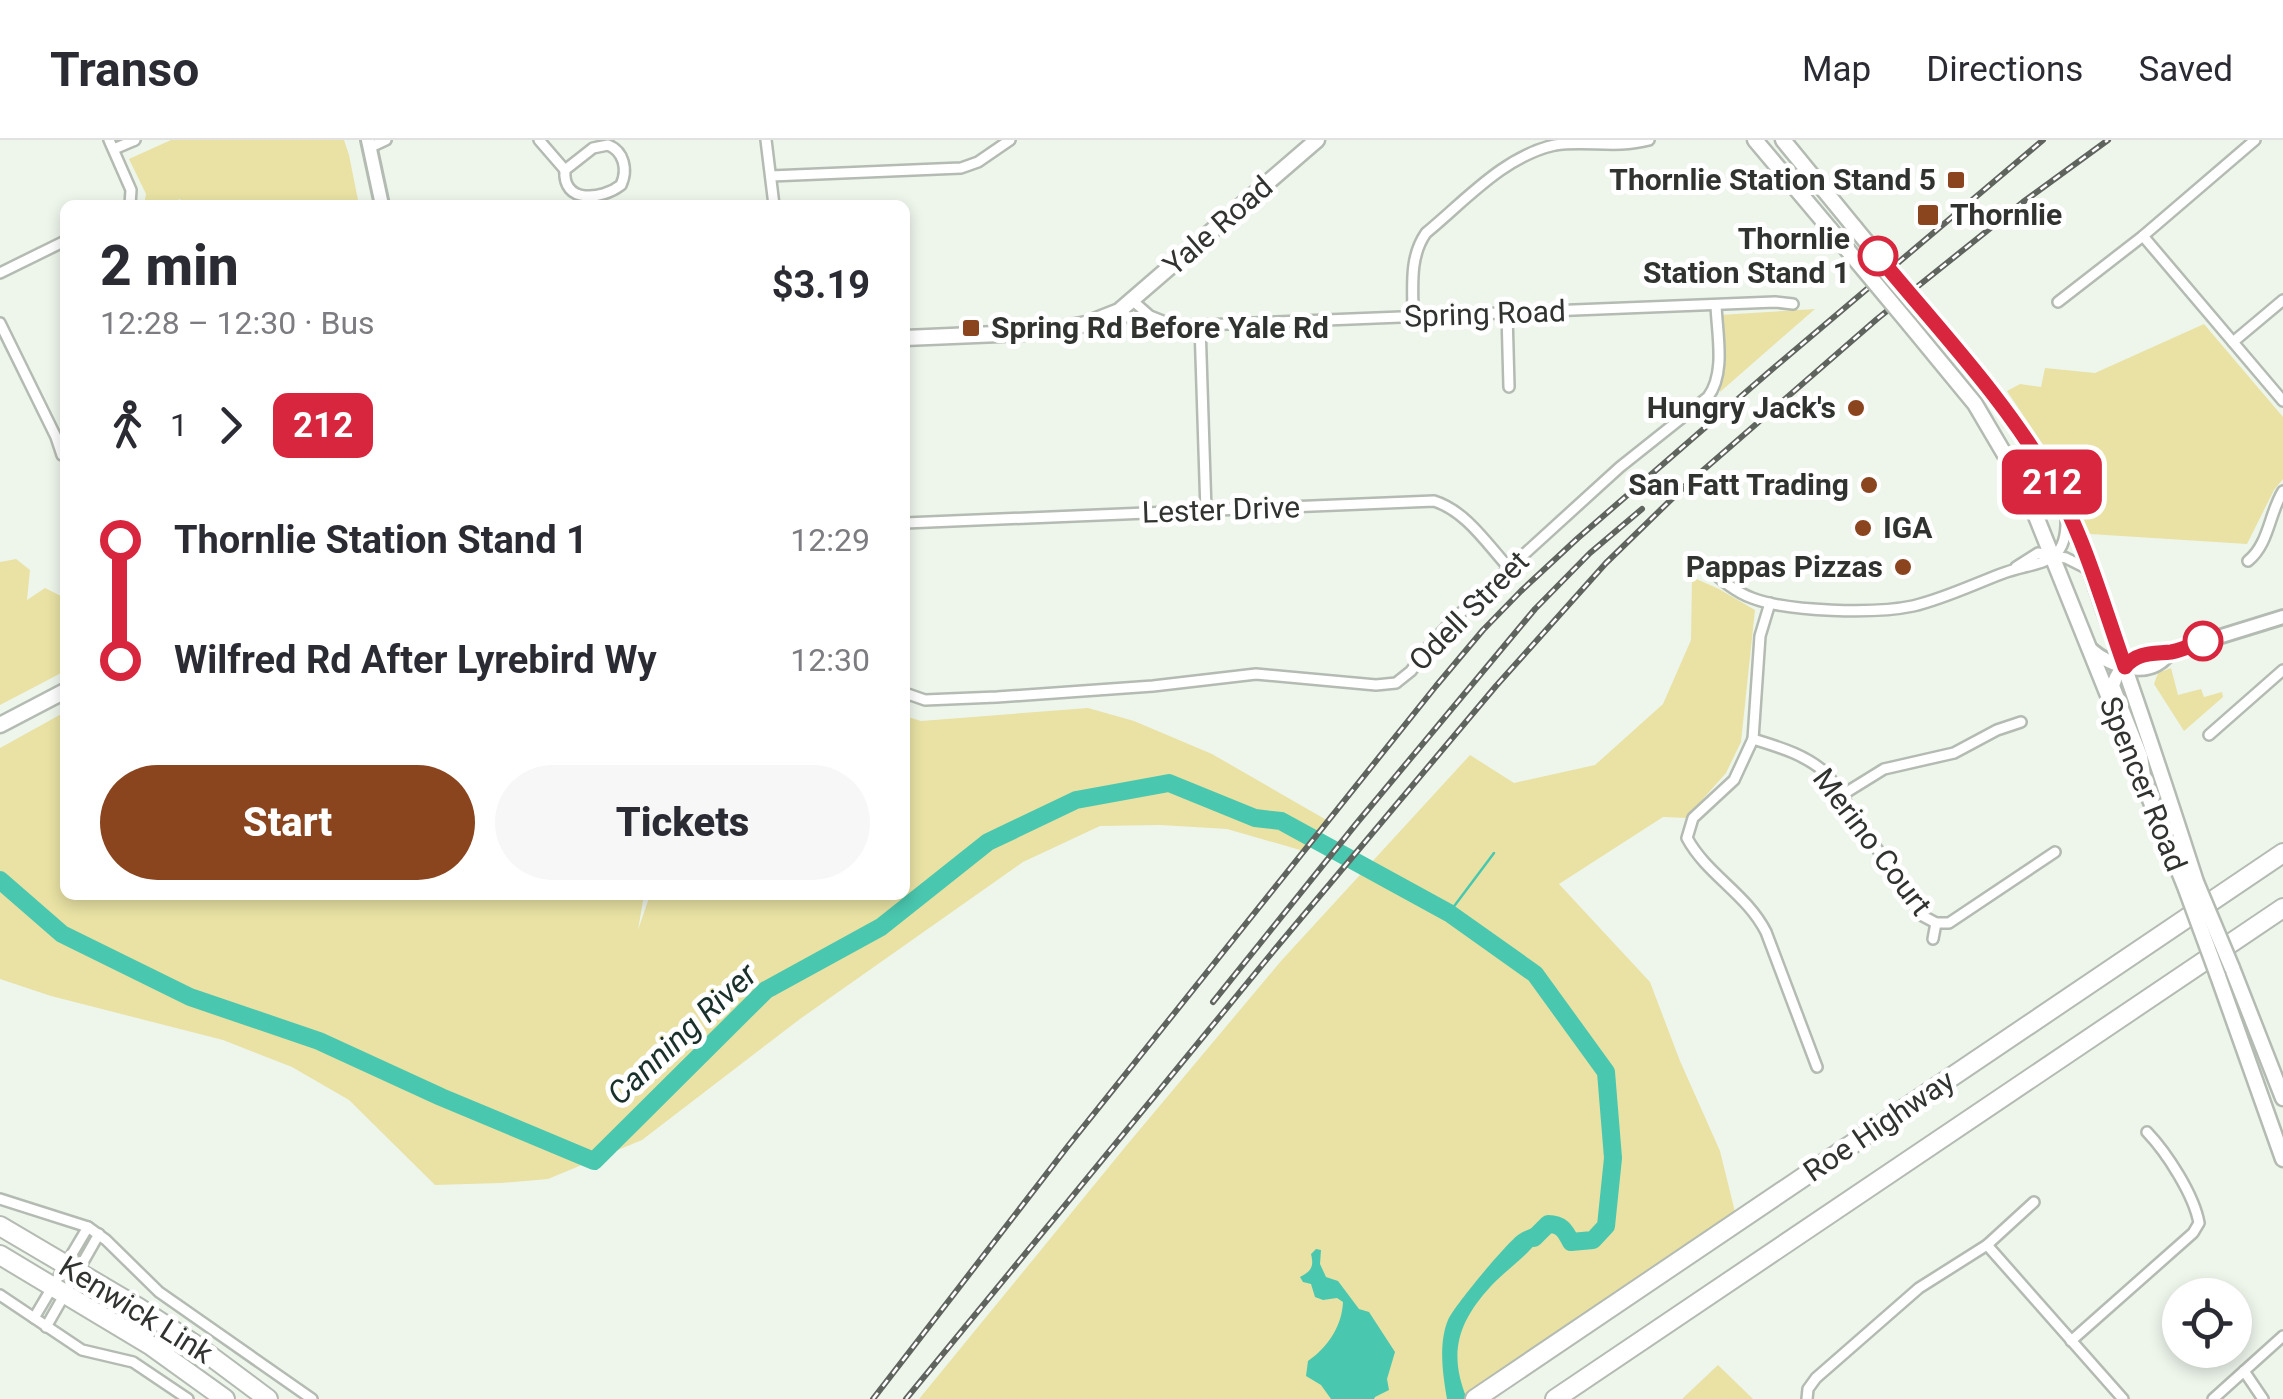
<!DOCTYPE html>
<html lang="en">
<head>
<meta charset="utf-8">
<style>
	body { margin:0; font-family:Roboto,sans-serif; background:#f7f7f7; color:#2b2b33; height:100vh; display:flex; flex-direction:column; font-size:38px; white-space:nowrap }
	* { box-sizing:border-box; margin:0 }
	p { font-size:32px; color:#7c7c81 }
	.icon { flex:none; width:55px; height:55px; fill:none; stroke:currentColor; stroke-width:2; stroke-linecap:round; stroke-linejoin:round }
	.map { position:relative; flex:1; overflow:hidden }
	.details { position:absolute; left:60px; top:60px; width:850px; height:700px; display:flex; flex-direction:column; background:#fff; border-radius:15px; box-shadow:0 5px 15px #0003 }
	.details>* { flex:none }
	.badge { padding:0 20px; border-radius:15px; font-size:35px; line-height:65px }
	.tools { position:absolute; left:2162px; top:1138px; display:grid; gap:20px }
	.tools a { display:grid; place-items:center; width:90px; height:90px; border-radius:50%; background:#fff; box-shadow:0 5px 15px #0003; font-size:50px }
	.map>.badge { position:absolute; translate:-50% -50%; box-shadow:0 0 0 5px #fff }
	.legs { display:flex; align-items:center; gap:15px; height:110px; padding:0 40px; font-size:32px }
	.legs p { margin-inline-start:auto }
	.headline { display:flex; align-items:center; justify-content:space-between; height:170px; padding:0 40px }
	h1 { font-size:55px; font-weight:800; line-height:75px }
	.button { display:flex; gap:20px; margin-top:auto; padding:20px 40px }
	.button a { flex:1; height:115px; border-radius:60px; background:#8a441e; color:#fff; font-size:40px; font-weight:800; line-height:115px; text-align:center }
	.button a+a { background:#f7f7f7; color:#2b2b33 }
	ul { padding:0 40px; list-style:none }
	li { display:flex; align-items:center; gap:35px; height:120px; font-size:38px }
	li i { display:grid; place-items:center; width:15px; height:100%; margin:0 12px; background:currentColor }
	li i::after { content:''; width:25px; height:25px; margin:-12px; border:8px solid; border-radius:50%; background:#fff }
	li p { margin-inline-start:auto }
	li:first-child i { background:linear-gradient(#0000 50%,currentColor 0) }
	li:last-child i { background:linear-gradient(currentColor 50%,#0000 0) }
	header { display:flex; align-items:center; gap:60px; box-sizing:border-box; height:140px; padding:0 50px; background:#fff; border-bottom:2px solid #e1e1e2 }
	header strong { font-size:48px }
	nav { display:flex; gap:55px; margin-inline-start:auto; font-size:35px }
	.map>svg:first-child { display:block }
	.green { fill:#e9e2a4 }
	.water { fill:#4ac7af }
	.lines { fill:none; stroke-linecap:round; stroke-linejoin:round }
	.stream { stroke:#4ac7af; stroke-width:2.5 }
	.river { stroke:#4ac7af; stroke-width:18 }
	.street-casing { stroke:#b4bbb2; stroke-width:14 }
	.secondary-casing { stroke:#b4bbb2; stroke-width:18 }
	.primary-casing { stroke:#b4bbb2; stroke-width:19 }
	.highway-casing { stroke:#b4bbb2; stroke-width:22 }
	.street { stroke:#fff; stroke-width:9 }
	.secondary { stroke:#fff; stroke-width:12 }
	.primary { stroke:#fff; stroke-width:14 }
	.highway { stroke:#fff; stroke-width:18 }
	.rail-casing { stroke:#60645f; stroke-width:6 }
	.rail { stroke:#fff; stroke-width:2.5; stroke-dasharray:8; stroke-linecap:butt }
	.primary-bridge-casing { stroke:#b4bbb2; stroke-width:19; stroke-linecap:butt }
	.primary-bridge { stroke:#fff; stroke-width:14 }
	.line-1-casing { stroke:#fff; stroke-width:22 }
	.line-1 { stroke:#d7263d; stroke-width:15 }
	.poi-dot { fill:#8a441e; stroke:#fff; stroke-width:4 }
	.stop-1-dot { fill:#fff; stroke:#d7263d; stroke-width:5 }
	.labels { text-anchor:middle; stroke-width:10; stroke-linejoin:round; paint-order:stroke }
	.poi-label { font-size:30px; font-weight:bold; fill:#30332f; stroke:#fff; text-anchor:end }
	.street-label { font-size:30px; fill:#30332f; stroke:#fff }
	.stop-label { font-size:30px; font-weight:bold; fill:#30332f; stroke:#fff; text-anchor:end }
	.water-label { font-size:32px; font-style:italic; fill:#1a302b; stroke:#fff }
</style>
</head>
<body>
<header>
<strong>Transo</strong>
<nav><a>Map</a><a>Directions</a><a>Saved</a></nav>
</header>
<div class="map">
<svg width="2283" height="1259" viewBox="0 0 2283 1259">
	<rect width="100%" height="100%" fill="#eef6ec"/>
	<!-- green -->
	<g class="green">
		<path d="M171,0h173l5,15 10,50h-176l-3,-6 -12,6h-24l2,-11 -17,-35z"/>
		<path d="M1815,169l-95,83v-77z"/>
		<path d="M2204,184l79,93v62l-9,11 -27,54 -157,-10 -36,-73 -47,-70 13,-7 21,3 4,-19 50,5z"/>
		<path d="M16,419l14,11 -3,30 18,-12 20,10v73l-65,34v-143z"/>
		<path d="M1692,437l27,12 36,21 -14,132 -15,31 -40,45 -23,-1 -104,67 91,98 30,79 40,90 15,61 -277,187h-539l207,-253 155,-185 189,-206 44,28 81,-18 68,-61 28,-64z"/>
		<path d="M2171,528l7,27 23,-6 3,8 18,-5 1,5 -39,34 -30,-47 4,-11z"/>
		<path d="M1088,568l46,13 78,33 118,68 -23,30 -80,-23 -67,-4 -60,1 -77,36 -223,157 -158,121 -94,39 -47,4 -66,2 -86,-85 -57,-33 -69,-27 -172,-44 -51,-17v-231l65,-36v183h579l-6,35 12,-35h255v-179l16,5z"/>
		<path d="M1718,1225l35,34h-71z"/>
	</g>
	<!-- water -->
	<g class="water">
		<path d="M1548,1084c-12,27 -37,41 -57,62 -33,36 -43,67 -24,113h-20c-4,-24 -9,-55 1,-79 6,-14 58,-76 70,-85 9,-6 20,-9 30,-11z"/>
		<path d="M1316,1109l5,1 -1,14 6,13 12,4 21,28 10,3 26,40 -8,27 2,11 -14,7 -1,2h-43l-10,-14 -15,-9 2,-15c20,-14 34,-35 35,-59l-6,-4 -14,2 -8,-3 -4,-13 -8,-2 -3,-5c12,-6 14,-11 11,-23z"/>
	</g>
	<g class="lines">
		<!-- stream -->
		<path class="stream" d="M1449,773l45,-60"/>
		<!-- river -->
		<path class="river" d="M0,740l62,54 128,63 129,44 122,56 153,64 172,-171 115,-63 107,-85 88,-42 93,-17 86,35 26,3 168,92 86,61 71,98 7,86 -7,68 -13,14 -22,2c-6,-12 -10,-18 -23,-18l-14,14"/>
		<defs>
			<g id="street">
				<path d="M109,0l22,50 -1,15"/>
				<path d="M539,0l26,30"/>
				<path d="M766,0l8,65"/>
				<path d="M608,5c16,6 20,25 13,40 -19,15 -59,19 -56,-15l28,-22z"/>
				<path d="M371,7l15,-7"/>
				<path d="M114,9l21,-9"/>
				<path d="M771,36l190,-8 17,-6 32,-22"/>
				<path d="M2143,96l140,165"/>
				<path d="M0,133l65,-32"/>
				<path d="M1133,161l17,15 20,8"/>
				<path d="M2058,162l85,-66 112,-96"/>
				<path d="M1119,171c22,15 33,20 59,15l597,-24 18,2"/>
				<path d="M1507,173l2,74"/>
				<path d="M1413,176c0,-29 -4,-59 13,-83 39,-32 78,-77 129,-88 31,-5 60,4 94,-5"/>
				<path d="M0,183l56,114 6,18"/>
				<path d="M1200,185l6,186"/>
				<path d="M2233,202l50,-42"/>
				<path d="M905,383l529,-22c32,10 53,43 75,67"/>
				<path d="M2248,421c21,-17 21,-47 35,-70"/>
				<path d="M1702,423c15,13 31,28 50,35 36,14 123,16 161,8 30,-7 59,-21 88,-32 36,-14 67,-5 65,-57"/>
				<path d="M2016,427l22,-14 28,5 22,11"/>
				<path d="M1770,463l-10,33 -7,103 -19,41 -41,38 -6,20c20,37 59,55 79,94l51,135"/>
				<path d="M905,553l20,7 72,-3 156,-11 103,-12 120,11 20,-2 15,-12 19,-26 21,-23 58,-54 111,-101 88,-70c18,-24 9,-63 8,-92"/>
				<path d="M2209,595l74,-65"/>
				<path d="M1753,599c26,8 54,16 75,36l93,140 15,8h13l106,-71"/>
				<path d="M1842,655l42,-26 70,-16 43,-23 24,-8"/>
				<path d="M1933,799l3,-16"/>
				<path d="M0,1059l88,28 18,13 53,52 153,107"/>
				<path d="M1987,1105l136,154"/>
				<path d="M0,1155l82,55 51,12 55,37"/>
				<path d="M34,1178l54,-91"/>
				<path d="M46,1187l53,-93"/>
				<path d="M2071,1201l122,-108 6,-10c-5,-28 -32,-70 -52,-91"/>
				<path d="M2244,1231l19,28"/>
				<path d="M1807,1259l1,-10 8,-11 103,-90 68,-43 47,-43"/>
				<path d="M2213,1259l70,-63"/>
			</g>
			<g id="secondary">
				<path d="M368,0l14,65"/>
				<path d="M2089,508c22,19 61,33 81,4"/>
				<path d="M2144,636l-3,-20 -28,-70c6,-26 32,-36 57,-34l113,-35"/>
			</g>
			<g id="primary">
				<path d="M1755,0l85,101"/>
				<path d="M1783,0l72,88"/>
				<path d="M1925,173c46,55 93,109 129,172 23,40 36,85 51,128 33,89 62,179 91,269"/>
				<path d="M1910,185l65,79 50,85 161,400"/>
				<path d="M905,198l139,-6 42,-8 33,-13 198,-171"/>
				<path d="M0,585l65,-34"/>
				<path d="M2232,828l51,130"/>
				<path d="M2218,836l65,183"/>
			</g>
			<g id="highway">
				<path d="M0,1086l139,82 58,38 71,53"/>
				<path d="M0,1115l150,90 75,54"/>
				<path d="M1475,1259l808,-546"/>
				<path d="M1555,1259l728,-491"/>
			</g>
		</defs>
		<!-- street casing -->
		<use href="#street" class="street-casing"/>
		<!-- secondary casing -->
		<use href="#secondary" class="secondary-casing"/>
		<!-- primary casing -->
		<use href="#primary" class="primary-casing"/>
		<!-- highway casing -->
		<use href="#highway" class="highway-casing"/>
		<!-- street -->
		<use href="#street" class="street"/>
		<!-- secondary -->
		<use href="#secondary" class="secondary"/>
		<!-- primary -->
		<use href="#primary" class="primary"/>
		<!-- highway -->
		<use href="#highway" class="highway"/>
		<defs>
			<g id="rail">
				<path d="M1213,862l143,-178 179,-215 55,-56 52,-44"/>
				<path d="M873,1259l195,-253 368,-460 47,-56 38,-39 57,-53 191,-166 274,-232"/>
				<path d="M906,1259l370,-451 220,-262 110,-123 79,-77 192,-167 146,-117 85,-62"/>
			</g>
		</defs>
		<!-- rail casing -->
		<use href="#rail" class="rail-casing"/>
		<!-- rail -->
		<use href="#rail" class="rail"/>
		<defs>
			<g id="primary-bridge">
				<path d="M1855,88l70,85"/>
				<path d="M1840,101l70,84"/>
				<path d="M2196,742l36,86"/>
				<path d="M2186,749l32,87"/>
			</g>
		</defs>
		<!-- primary-bridge casing -->
		<use href="#primary-bridge" class="primary-bridge-casing"/>
		<!-- primary-bridge -->
		<use href="#primary-bridge" class="primary-bridge"/>
	</g>
	<g class="lines">
		<defs>
			<path id="line-1" d="M1878,116c62,75 131,147 178,232 30,54 48,120 69,179 12,-15 28,-13 46,-15 11,-2 22,-7 32,-11"/>
		</defs>
		<!-- line-1 casing -->
		<use href="#line-1" class="line-1-casing"/>
		<!-- line-1 -->
		<use href="#line-1" class="line-1"/>
	</g>
	<!-- markers -->
	<g class="poi-dot">
		<rect x="1946" y="30" width="20" height="20" rx="5"/>
		<rect x="1916" y="63" width="24" height="24" rx="5"/>
		<rect x="961" y="178" width="20" height="20" rx="5"/>
		<circle cx="1856" cy="268" r="10"/>
		<circle cx="1869" cy="345" r="10"/>
		<circle cx="1863" cy="388" r="10"/>
		<circle cx="1903" cy="427" r="10"/>
	</g>
	<g class="stop-1-dot">
		<circle cx="1878" cy="116" r="18"/>
		<circle cx="2203" cy="501" r="18"/>
	</g>
	<g class="labels">
		<!-- poi labels -->
		<g class="poi-label">
			<text x="1936" y="50">Thornlie Station Stand 5</text>
			<text x="1950" y="85" text-anchor="start">Thornlie</text>
			<text x="991" y="198" text-anchor="start">Spring Rd Before Yale Rd</text>
			<text x="1836" y="278">Hungry Jack's</text>
			<text x="1849" y="355">San Fatt Trading</text>
			<text x="1883" y="398" text-anchor="start">IGA</text>
			<text x="1883" y="437">Pappas Pizzas</text>
		</g>
		<!-- street labels -->
		<g class="street-label">
			<text transform="translate(1218 86) rotate(-41)" y="10">Yale Road</text>
			<text transform="translate(1485 174) rotate(-2)" y="10">Spring Road</text>
			<text transform="translate(1221 370) rotate(-2)" y="10">Lester Drive</text>
			<text transform="translate(1469 471) rotate(-45)" y="10">Odell Street</text>
			<text transform="translate(2143 644) rotate(68)" y="10">Spencer Road</text>
			<text transform="translate(1872 702) rotate(53)" y="10">Merino Court</text>
			<text transform="translate(1879 986) rotate(-34)" y="10">Roe Highway</text>
			<text transform="translate(136 1170) rotate(32)" y="10">Kenwick Link</text>
		</g>
		<!-- stop labels -->
		<g class="stop-label">
			<text x="1850" y="109">Thornlie<tspan x="1850" dy="34">Station Stand 1</tspan></text>
		</g>
		<!-- water labels -->
		<g class="water-label">
			<text transform="translate(682 894) rotate(-43)" y="11">Canning River</text>
		</g>
	</g>
</svg>
<div class="tools">
<a><svg class="icon" aria-label="locate" viewBox="0 0 24 24"><circle cx="12" cy="12" r="6"/><path d="M12 2v4M12 18v4M2 12h4M18 12h4"/></svg></a>
</div>
<b class="badge" style="left:2052px;top:342px;background:#d7263d;color:#fff">212</b>
<section class="details">
<div class="headline"><div><h1>2 min</h1><p>12:28 – 12:30 · Bus</p></div><b>$3.19</b></div>
<div class="legs"><svg class="icon" aria-label="walk" viewBox="0 0 24 24"><circle cx="13" cy="4" r="2"/><path d="M13 8l-2 6 4 7M11 14l-3 7M7 12l3-4h3l4 4"/></svg>1<svg class="icon" aria-label="forward" viewBox="0 0 24 24"><path d="M9 5l7 7-7 7"/></svg><b class="badge" style="background:#d7263d;color:#fff">212</b></div>
<ul>
<li><i style="color:#d7263d"></i><b>Thornlie Station Stand 1</b><p>12:29</p></li>
<li><i style="color:#d7263d"></i><b>Wilfred Rd After Lyrebird Wy</b><p>12:30</p></li>
</ul>
<div class="button"><a>Start</a><a>Tickets</a></div>
</section>
</div>
</body>
</html>
